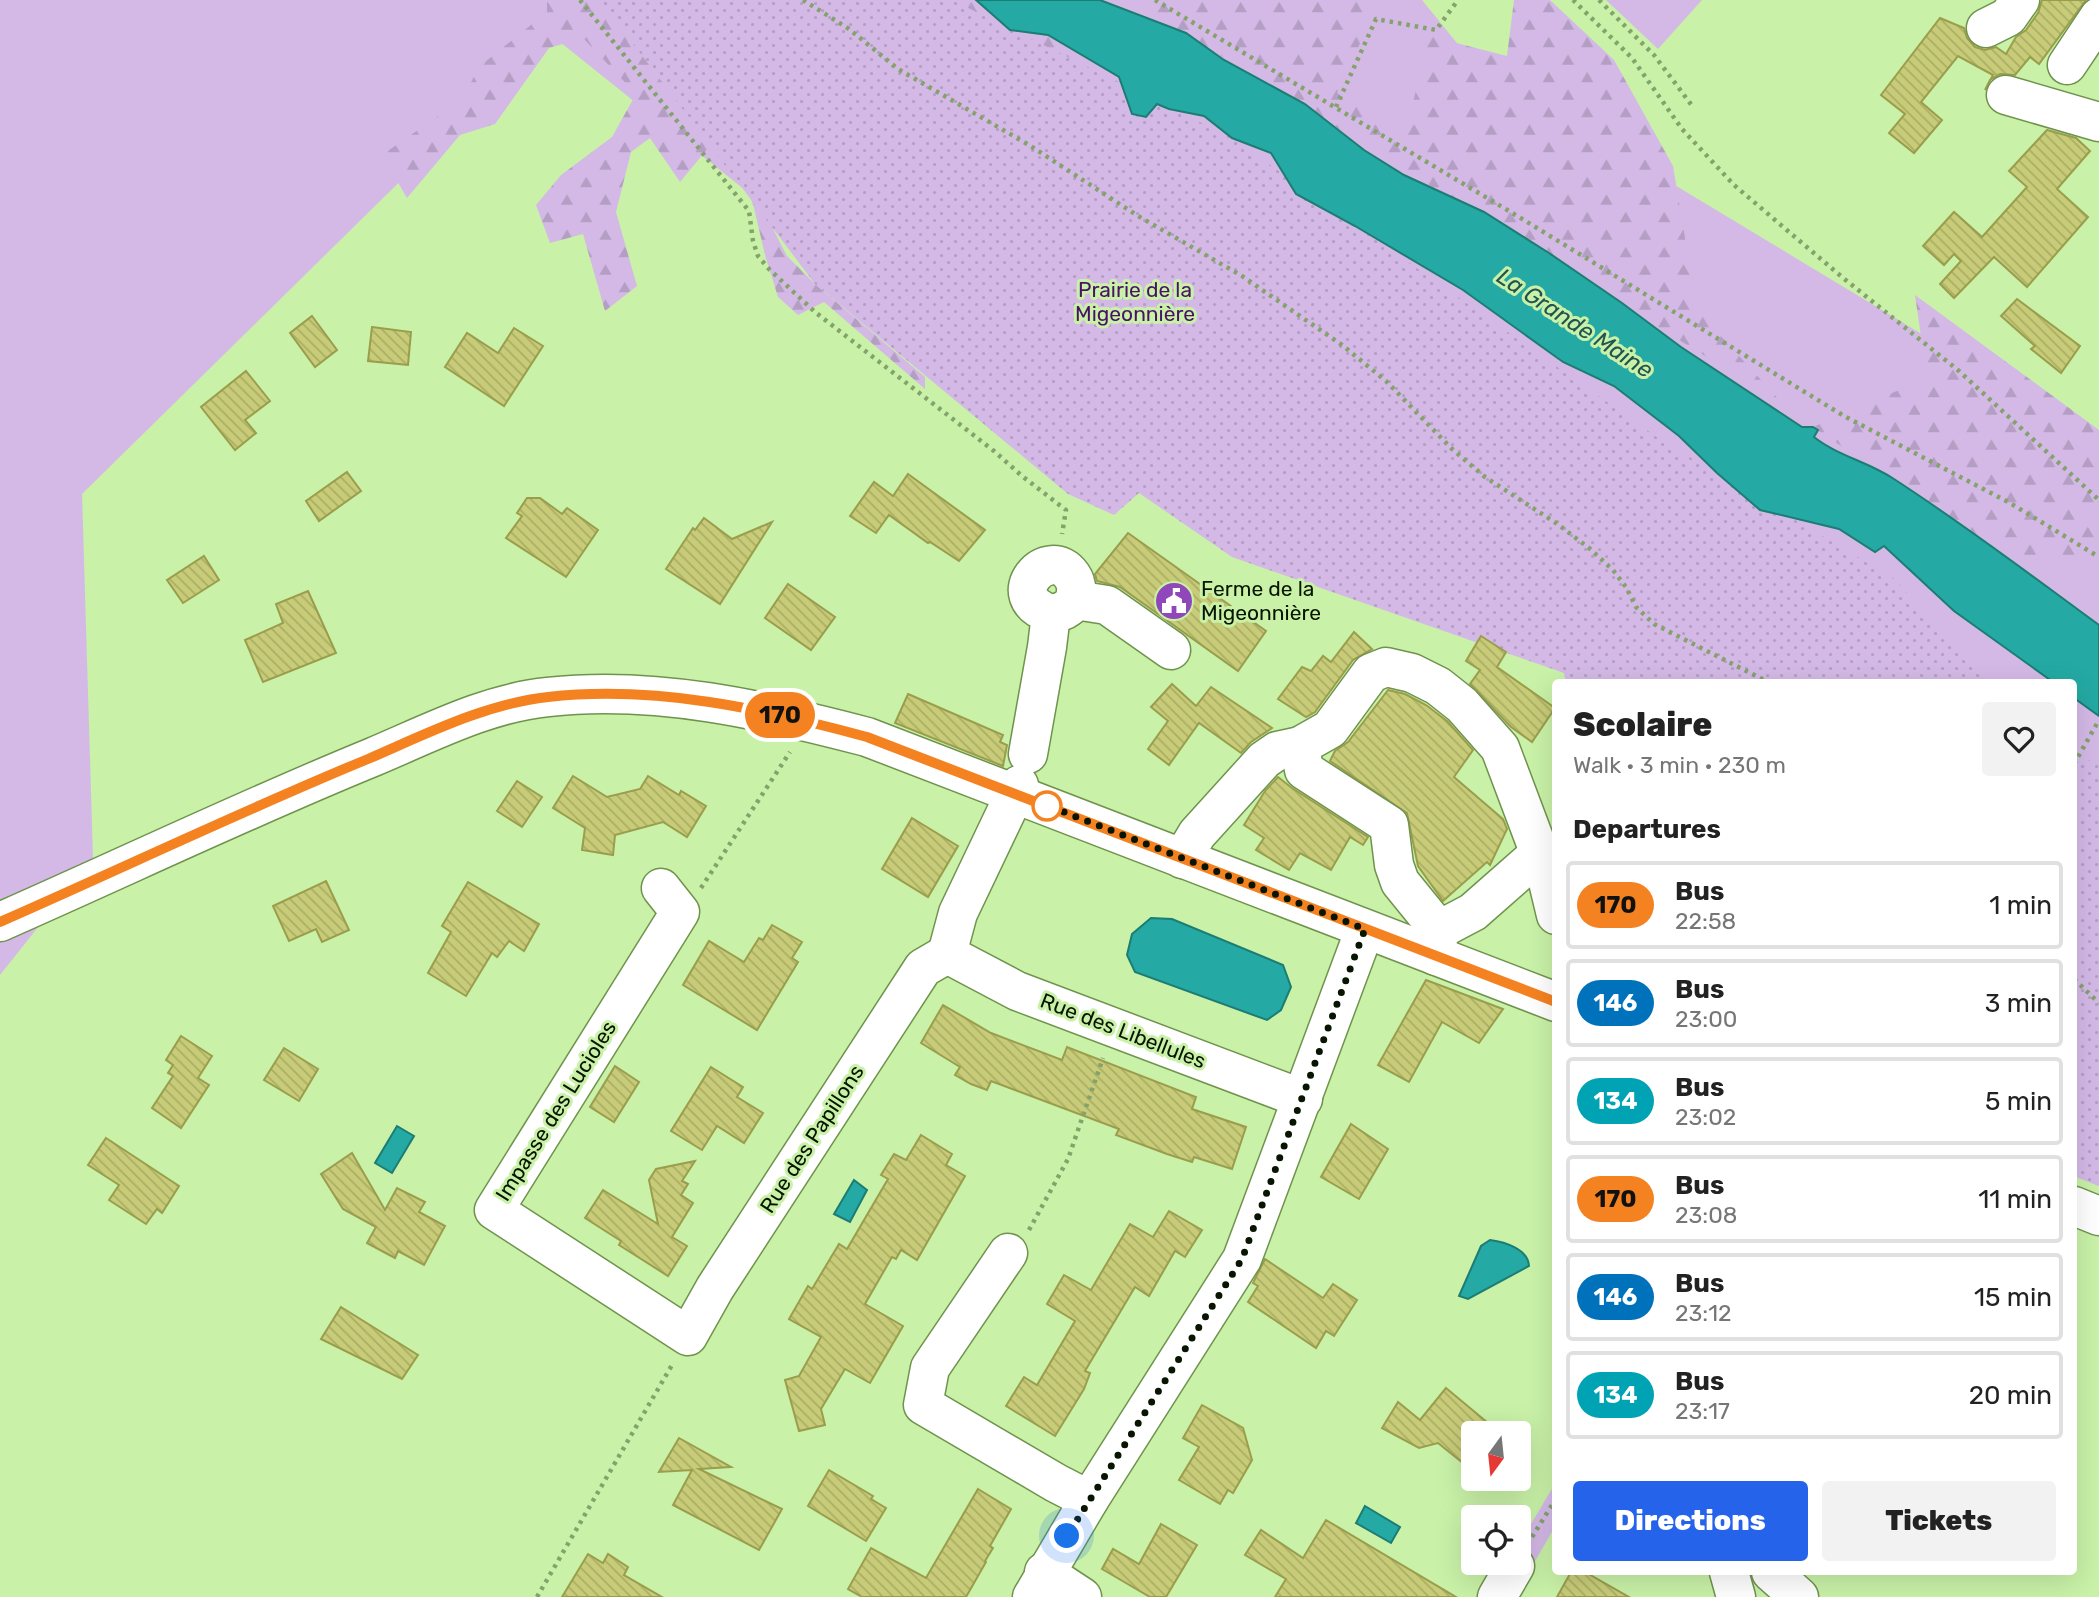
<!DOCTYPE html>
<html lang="en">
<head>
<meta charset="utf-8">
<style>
	body { margin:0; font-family:Rubik,sans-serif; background:#f2f2f2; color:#222; height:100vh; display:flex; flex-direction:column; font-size:26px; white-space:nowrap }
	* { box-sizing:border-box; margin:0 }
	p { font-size:23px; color:#767676 }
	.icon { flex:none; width:38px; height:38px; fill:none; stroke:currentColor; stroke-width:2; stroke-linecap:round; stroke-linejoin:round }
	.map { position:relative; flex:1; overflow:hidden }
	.drawer { position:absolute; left:1552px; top:679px; width:525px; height:896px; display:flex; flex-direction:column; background:#fff; border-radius:7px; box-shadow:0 7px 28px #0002 }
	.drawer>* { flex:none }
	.badge { padding:0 14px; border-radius:23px; font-size:24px; line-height:46px }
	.needle { width:46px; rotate:195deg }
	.fabs { position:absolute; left:1461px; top:1421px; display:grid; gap:14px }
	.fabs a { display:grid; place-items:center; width:70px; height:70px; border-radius:7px; background:#fff; box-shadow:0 7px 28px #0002; font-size:35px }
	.you { position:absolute; width:35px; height:35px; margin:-18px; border:5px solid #fff; border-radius:50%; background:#1a73e8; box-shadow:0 0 0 10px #1a73e833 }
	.map>.badge { position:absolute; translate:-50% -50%; box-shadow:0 0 0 4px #fff }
	h2 { padding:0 21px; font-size:26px; line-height:63px }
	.round { display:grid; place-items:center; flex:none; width:74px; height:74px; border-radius:7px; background:#f2f2f2 }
	.summary { display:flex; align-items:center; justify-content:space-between; height:119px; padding:0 21px }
	h1 { font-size:33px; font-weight:800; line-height:52px }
	.action { display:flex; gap:14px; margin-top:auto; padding:14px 21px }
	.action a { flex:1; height:80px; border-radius:7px; background:#2563eb; color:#fff; font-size:28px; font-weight:800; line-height:80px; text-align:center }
	.action a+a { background:#f2f2f2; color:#222 }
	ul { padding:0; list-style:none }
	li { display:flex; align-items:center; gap:21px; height:88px; margin:0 14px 10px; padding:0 7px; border:4px solid #e0e0e0; border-radius:7px }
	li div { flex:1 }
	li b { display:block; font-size:26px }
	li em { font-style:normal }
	li .badge { min-width:77px; font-weight:700; text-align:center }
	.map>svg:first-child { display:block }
	.green { fill:#d4b9e7 }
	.forest { fill:url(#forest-firs) }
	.park { fill:url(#park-dots) }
	.water { fill:#24a9a4; stroke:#1c7d73; stroke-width:2 }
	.building { fill:url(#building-back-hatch); stroke:#9a9e4c; stroke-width:2 }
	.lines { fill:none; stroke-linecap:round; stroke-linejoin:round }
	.minor-casing { stroke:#6f934d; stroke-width:41 }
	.path { stroke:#84a26b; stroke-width:4.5; stroke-dasharray:3.5 5; stroke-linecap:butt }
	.minor { stroke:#fff; stroke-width:38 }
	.line-casing { stroke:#fff; stroke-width:16 }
	.line { stroke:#f58220; stroke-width:10 }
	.walk { stroke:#081500; stroke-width:7; stroke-dasharray:0 12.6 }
	.stop-dot { fill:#fff; stroke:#f58220; stroke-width:3.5 }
	.labels { text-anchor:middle; stroke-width:6; stroke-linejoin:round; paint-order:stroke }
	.park-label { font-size:21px; fill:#491265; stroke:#c9f1a7 }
	.poi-label { font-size:21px; fill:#081500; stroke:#c9f1a7; text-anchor:start }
	.street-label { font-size:21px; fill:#081500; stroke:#c9f1a7 }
	.water-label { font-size:23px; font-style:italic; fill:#205451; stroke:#c9f1a7 }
</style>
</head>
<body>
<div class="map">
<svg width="2099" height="1597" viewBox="0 0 2099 1597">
	<defs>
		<pattern id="forest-firs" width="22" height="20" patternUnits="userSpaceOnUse" patternTransform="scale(1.75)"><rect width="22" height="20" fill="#d4b9e7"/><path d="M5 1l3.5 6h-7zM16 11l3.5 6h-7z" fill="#b49ec4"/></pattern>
		<pattern id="park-dots" width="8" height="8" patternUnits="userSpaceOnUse" patternTransform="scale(1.75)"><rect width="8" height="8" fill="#d4b9e7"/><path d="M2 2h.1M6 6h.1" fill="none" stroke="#b49ec4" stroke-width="1.8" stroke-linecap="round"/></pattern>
		<pattern id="building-back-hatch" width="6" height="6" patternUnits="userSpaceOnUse" patternTransform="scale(1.75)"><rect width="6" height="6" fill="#c8cc78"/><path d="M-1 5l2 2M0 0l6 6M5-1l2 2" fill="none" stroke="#aaae66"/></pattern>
	</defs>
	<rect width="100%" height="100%" fill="#c9f1a7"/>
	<!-- green -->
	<g class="green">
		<path d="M0,0h1422l52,64 625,377v745l-25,-10v-494h-508l-2,-9 -498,-226 -516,-413 -468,460 11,364 -93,117z"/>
		<path d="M1606,0h96l-44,49z"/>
		<path d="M1556,1482v43l-25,43 -12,-7v-17z"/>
	</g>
	<!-- forest -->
	<g class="forest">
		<path d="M547,0h64l102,142 -33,40 -30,-44 -19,14 -15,60 21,74 -32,25 -22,-77 -33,9 -14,-38 25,-30 51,-38 24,-43 -53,-56 -34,10 -54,76 -35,11 -53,63 -25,-43 79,-55 19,-34 67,-54z"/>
		<path d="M955,0h51l149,81 4,51 -158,-95z"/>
		<path d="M1131,0h249l-43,93 68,43 24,-100 78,20 7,-56h36l64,60 59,106 24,144 87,95z"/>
		<path d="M737,159l50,97 28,28 110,93v12l-101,-87 -26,13 -20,-18 -13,-42 -11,-47z"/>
		<path d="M1915,295l184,135v50h-5l5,12v69h-87l-199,-134 114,-49z"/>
	</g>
	<!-- park -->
	<g class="park">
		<path d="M600,0h352l280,138 429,302 232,138 99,104h-426l-2,-9 -332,-116 -93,-64 -25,22 -46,-21 -253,-210z"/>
		<path d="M2074,757l25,6v423l-25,-10z"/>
	</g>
	<!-- water -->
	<g class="water">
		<path d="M976,0h124l86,33 38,27 81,44 59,46 40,25 80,37 65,41 73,50 59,44 121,80h11l5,3 -4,7c24,19 55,25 80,42 71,46 138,97 205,146v91l-25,-18v-16h-21l-99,-71 -70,-65 -9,6 -36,-23 -79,-19 -43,-37 -38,-37 -65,-50 -51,-24 -100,-72 -108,-64 -59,-32 -25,-41 -39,-15 -28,-22 -35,-7 -12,-5 -11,13 -14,-3 -13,-37 -71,-42 -38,-5z"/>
		<path d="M1151,918l21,1 111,46 8,22 -10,23 -14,10 -132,-48 -8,-17 5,-21z"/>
		<path d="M397,1126l17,10 -22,37 -17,-10z"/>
		<path d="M854,1180l13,10 -17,32 -16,-8z"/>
		<path d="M1490,1240c15,2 38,9 39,26l-61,33 -9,-3 22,-50z"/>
		<path d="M1365,1506l35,21 -9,16 -35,-20z"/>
	</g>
	<!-- building -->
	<g class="building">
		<path d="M2042,0h44l-47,64 -9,-7 -15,18 -15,-1 -10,6 -5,10 8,-15 -35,-19 -37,46 21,18 -28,33 -25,-20 16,-19 -24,-19 59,-77 24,10 3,10 8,9 10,3 11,-3 10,7 10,-17 10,-7 12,-17z"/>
		<path d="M2047,130l29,8 14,13 -33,38 31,28 -61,70 -33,-30 -40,41 -14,-14 21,-23 -7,-7 -10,11 -21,-19 31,-34 28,25 45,-50 -18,-16z"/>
		<path d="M2017,299l63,47 -19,27 -30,-24 4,-3 -34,-30z"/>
		<path d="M312,316l25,34 -22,17 -25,-34z"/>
		<path d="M372,327l39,5 -3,33 -40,-4z"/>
		<path d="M514,328l29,18 -39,60 -59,-39 22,-34 31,20z"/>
		<path d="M246,371l24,30 -25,19 11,13 -21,17 -34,-43z"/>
		<path d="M347,472l14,19 -42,30 -13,-20z"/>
		<path d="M908,474l77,56 -26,31 -29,-19 -2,1 -39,-28 -13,18 -26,-17 24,-34 19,14z"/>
		<path d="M527,498h13l22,16 5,-6 31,22 -32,47 -60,-39 16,-22 -5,-3z"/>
		<path d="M704,518l28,21 40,-17 -52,82 -54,-35 27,-41 2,2z"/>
		<path d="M1128,533l138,98 -28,40 -118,-84 -23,-6 -2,-7z"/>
		<path d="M204,556l15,24 -36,23 -16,-23z"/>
		<path d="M788,584l47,33 -24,33 -46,-32z"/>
		<path d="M308,591l28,62 -73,29 -18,-42 38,-17 -7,-19z"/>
		<path d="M1354,632l18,17 -19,11 -38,52 -9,5 -28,-18 24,-32 9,4 12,-15 8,6z"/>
		<path d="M1481,636l25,16 -9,15 58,41 -23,34 -21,-15 -41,-43 10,-14 -14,-9z"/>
		<path d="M1172,684l24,22 15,-19 61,41 -21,14 -10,11 -42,-30 -30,42 -21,-16 20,-28 -17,-14z"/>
		<path d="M1388,690l17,4 21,11 21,16 26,29 -19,27 49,42 4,10 -17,36 -3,-3 -44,39 -25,-35 -11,-53 -77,-52 5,-10 13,-9z"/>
		<path d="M908,694l95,41 -3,7 7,3 -4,21 -108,-43z"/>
		<path d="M573,776l34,21 33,-8 8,-13 31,19 2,-4 25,15 -19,31 -24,-15 -48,13 -2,20 -31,-5 3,-22 -32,-20z"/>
		<path d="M1278,777l14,11 76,49 -5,8 -13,-8 -19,33 -31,-17 -11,17 -33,-20 8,-12 -20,-13 21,-34z"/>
		<path d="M517,781l25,16 -20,30 -25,-16z"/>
		<path d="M912,818l46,28 -30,51 -46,-28z"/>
		<path d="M326,881l23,49 -27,12 -6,-13 -27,12 -16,-35z"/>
		<path d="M468,882l71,42 -15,27 -15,-10 -12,16 -5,-4 -26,43 -38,-23 23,-41 -9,-6z"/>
		<path d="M772,925l30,17 -10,16 6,4 -41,68 -74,-45 26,-44 35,21 15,-24 4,2z"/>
		<path d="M1426,980l77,29 -24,34 -37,-21 -33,60 -31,-17z"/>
		<path d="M943,1005l48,28 71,27 5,-13 129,50 -4,12 54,18 -14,42 -38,-12 -2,5 -25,-8 -51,-19 3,-6 -128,-48 -4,9 -16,-6 -16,-9 5,-8 -39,-24z"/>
		<path d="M181,1036l31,20 -14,22 11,7 -28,43 -29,-20 21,-32 -5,-3 5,-8 -7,-5z"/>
		<path d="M284,1048l34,21 -19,32 -35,-21z"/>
		<path d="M615,1066l24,16 -25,40 -24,-15z"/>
		<path d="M711,1067l32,20 -6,10 26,16 -19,30 -27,-17 -15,24 -31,-19z"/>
		<path d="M1351,1124l37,25 -29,50 -38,-22z"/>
		<path d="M921,1135l31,19 -6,11 19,11 -48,84 -16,-10 -5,9 -4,-2 -27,47 38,22 -33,57 -25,-14 -24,40 4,16 -26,6 -14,-51 14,-4 22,-39 -32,-18 19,-33 4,3 27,-45 8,5 41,-70 -7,-4 13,-21 12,6z"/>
		<path d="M106,1138l73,48 -17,27 -5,-4 -11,15 -37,-24 10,-15 -31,-20z"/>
		<path d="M352,1153l33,57 12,-22 28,14 -6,10 26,14 -21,39 -26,-14 -3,7 -28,-15 9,-16 -33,-18 -22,-35z"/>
		<path d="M695,1161l-13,20 6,3 -7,11 12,8 -21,34 15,9 -19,30 -49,-31 2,-4 -36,-23 18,-28 55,34 -9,-44 7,-11z"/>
		<path d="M1169,1211l33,19 -17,27 -10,-6 -26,45 -14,-9 -50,84 5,2 -6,16 -29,47 -49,-30 18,-29 13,8 38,-64 -28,-17 17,-29 27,15 39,-66 23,13z"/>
		<path d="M1265,1259l58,39 10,-14 24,16 -23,36 -8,-5 -10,17 -68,-46 10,-16 -5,-3z"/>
		<path d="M341,1307l77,48 -16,24 -81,-40z"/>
		<path d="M1446,1388l54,45h-26v39l-36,-29 -19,5 -37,-20 16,-26 22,18z"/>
		<path d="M1202,1405l41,23 9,32 -19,33 -5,-3 -8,14 -41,-24 20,-33 -16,-9z"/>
		<path d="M679,1438l52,29 -32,2 83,40 -23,41 -86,-45 19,-35 -33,2z"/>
		<path d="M829,1470l44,26 -2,3 15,9 -20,33 -58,-35z"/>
		<path d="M978,1489l33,20 -21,37 3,2 -8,13 1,1 -20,35h-104l-14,-8 23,-41 55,30z"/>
		<path d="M1326,1520l130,77h-181l11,-18 -41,-24 16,-25 42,28z"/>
		<path d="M1161,1524l36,21 -31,52h-16l-48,-28 11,-20 26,15z"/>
		<path d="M588,1554l15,9 5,-9 20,13 -4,8 38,22h-100z"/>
		<path d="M1571,1572h14l44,25h-72z"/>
	</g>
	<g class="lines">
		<defs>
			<g id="minor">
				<path d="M1986,28l22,-11 12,-17"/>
				<path d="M2067,65l32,-48"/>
				<path d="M2006,95l93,27"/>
				<path d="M1075,600l32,5 64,45"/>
				<path d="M1300,746l4,24 85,55 5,40 6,17 39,48 -3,26"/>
				<path d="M1028,754l19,-107 4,-33c4,-1 11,-2 15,-5 11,-6 13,-23 6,-33 -23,-34 -74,21 -21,38"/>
				<path d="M1182,859l15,-25 67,-74 13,-9 23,-5 30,-17 41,-56 15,-6 26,6 26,13 24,19 38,43 44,117 12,50"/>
				<path d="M661,888l19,24 -186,298 194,126 27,-48 208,-320 24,-14"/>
				<path d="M0,922c125,-55 248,-114 373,-165 57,-24 114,-54 175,-60 108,-12 216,13 319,40l689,265"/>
				<path d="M1439,930l34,-18 67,-59"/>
				<path d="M947,954l70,37 286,108"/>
				<path d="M947,954l11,-41 61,-128"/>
				<path d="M2074,1206l25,10"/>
				<path d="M1008,1253l-78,115 -7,37 133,78 33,17"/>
				<path d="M1044,1572l38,25"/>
				<path d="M1729,1572l7,25"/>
				<path d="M1771,1572l28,25"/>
				<path d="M1032,1597l57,-97 153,-241 123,-330"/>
				<path d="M1497,1597l18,-31"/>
			</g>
		</defs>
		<!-- minor casing -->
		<use href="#minor" class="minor-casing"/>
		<!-- path -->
		<g class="path">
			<path d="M580,0l169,211 4,30 5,15 11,13 46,43 179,139 28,25 44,34 -4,24"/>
			<path d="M803,0l46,29 49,40 131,76 109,71 104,60 100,69 44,36 66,68 33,28 71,46 33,25 24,22 13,17 10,20 18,17 114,58"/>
			<path d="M1155,0l364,217 325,199 166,87 89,54"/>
			<path d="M1573,0l59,58 50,71 52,56 108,92 117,94 140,129"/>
			<path d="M1599,0l55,55 39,52"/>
			<path d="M1336,107l40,-88 60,11 22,-30"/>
			<path d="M2074,764l25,-44"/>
			<path d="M701,888l89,-136"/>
			<path d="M2074,979l25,24"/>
			<path d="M1029,1230l39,-71 35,-101"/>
			<path d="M1532,1537l20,-32 4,2"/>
			<path d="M537,1597l135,-232"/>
		</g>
		<!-- minor -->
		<use href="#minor" class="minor"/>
	</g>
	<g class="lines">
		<defs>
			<path id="line" d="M0,922c123,-54 244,-112 368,-163 58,-25 117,-55 180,-62 108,-12 216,12 319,40l689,265"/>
		</defs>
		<!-- line casing -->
		<use href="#line" class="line-casing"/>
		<!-- line -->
		<use href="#line" class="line"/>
		<!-- walk -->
		<path class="walk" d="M1047,806l-9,-4 327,127 -123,330 -175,277"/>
	</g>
	<!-- icons -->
	<defs>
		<symbol id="civic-disc" viewBox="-11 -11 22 22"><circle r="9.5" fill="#9047b9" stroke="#c9f1a7"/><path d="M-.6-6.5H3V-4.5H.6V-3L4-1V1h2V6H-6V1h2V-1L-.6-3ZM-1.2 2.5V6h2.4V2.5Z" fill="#fff"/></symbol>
	</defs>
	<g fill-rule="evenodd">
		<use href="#civic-disc" x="1152" y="579" width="44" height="44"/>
	</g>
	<!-- markers -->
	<circle class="stop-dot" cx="1047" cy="806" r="14"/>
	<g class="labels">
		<!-- park labels -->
		<g class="park-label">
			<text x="1135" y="297">Prairie de la<tspan x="1135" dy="24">Migeonnière</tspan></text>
		</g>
		<!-- poi labels -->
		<g class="poi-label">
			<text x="1201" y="596">Ferme de la<tspan x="1201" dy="24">Migeonnière</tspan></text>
		</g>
		<!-- street labels -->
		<g class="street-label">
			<text transform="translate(1123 1031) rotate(21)" y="7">Rue des Libellules</text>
			<text transform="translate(556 1111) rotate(-58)" y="7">Impasse des Lucioles</text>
			<text transform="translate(812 1139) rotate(-57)" y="7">Rue des Papillons</text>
		</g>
		<!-- water labels -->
		<g class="water-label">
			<text transform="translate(1575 323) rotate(33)" y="8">La Grande Maine</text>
		</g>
	</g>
</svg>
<div class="fabs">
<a><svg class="needle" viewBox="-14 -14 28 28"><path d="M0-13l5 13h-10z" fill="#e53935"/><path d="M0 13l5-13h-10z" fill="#767676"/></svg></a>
<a><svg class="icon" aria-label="locate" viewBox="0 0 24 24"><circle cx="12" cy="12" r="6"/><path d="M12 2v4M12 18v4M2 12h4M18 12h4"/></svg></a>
</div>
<div class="you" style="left:1067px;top:1536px"></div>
<b class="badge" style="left:780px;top:715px;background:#f58220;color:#111">170</b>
<section class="drawer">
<div class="summary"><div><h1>Scolaire</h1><p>Walk · 3 min · 230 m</p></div><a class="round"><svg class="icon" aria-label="heart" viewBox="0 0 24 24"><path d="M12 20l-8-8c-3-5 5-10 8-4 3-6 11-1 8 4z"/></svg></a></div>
<h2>Departures</h2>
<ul>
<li><span class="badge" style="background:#f58220;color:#111">170</span><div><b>Bus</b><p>22:58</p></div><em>1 min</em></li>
<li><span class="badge" style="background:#0072bc;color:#fff">146</span><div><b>Bus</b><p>23:00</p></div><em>3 min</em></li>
<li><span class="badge" style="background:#00a3b4;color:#fff">134</span><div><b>Bus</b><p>23:02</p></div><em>5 min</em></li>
<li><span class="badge" style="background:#f58220;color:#111">170</span><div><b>Bus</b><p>23:08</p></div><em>11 min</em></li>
<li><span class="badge" style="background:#0072bc;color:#fff">146</span><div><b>Bus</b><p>23:12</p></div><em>15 min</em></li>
<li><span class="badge" style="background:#00a3b4;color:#fff">134</span><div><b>Bus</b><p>23:17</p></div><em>20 min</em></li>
</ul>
<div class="action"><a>Directions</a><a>Tickets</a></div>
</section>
</div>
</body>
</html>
